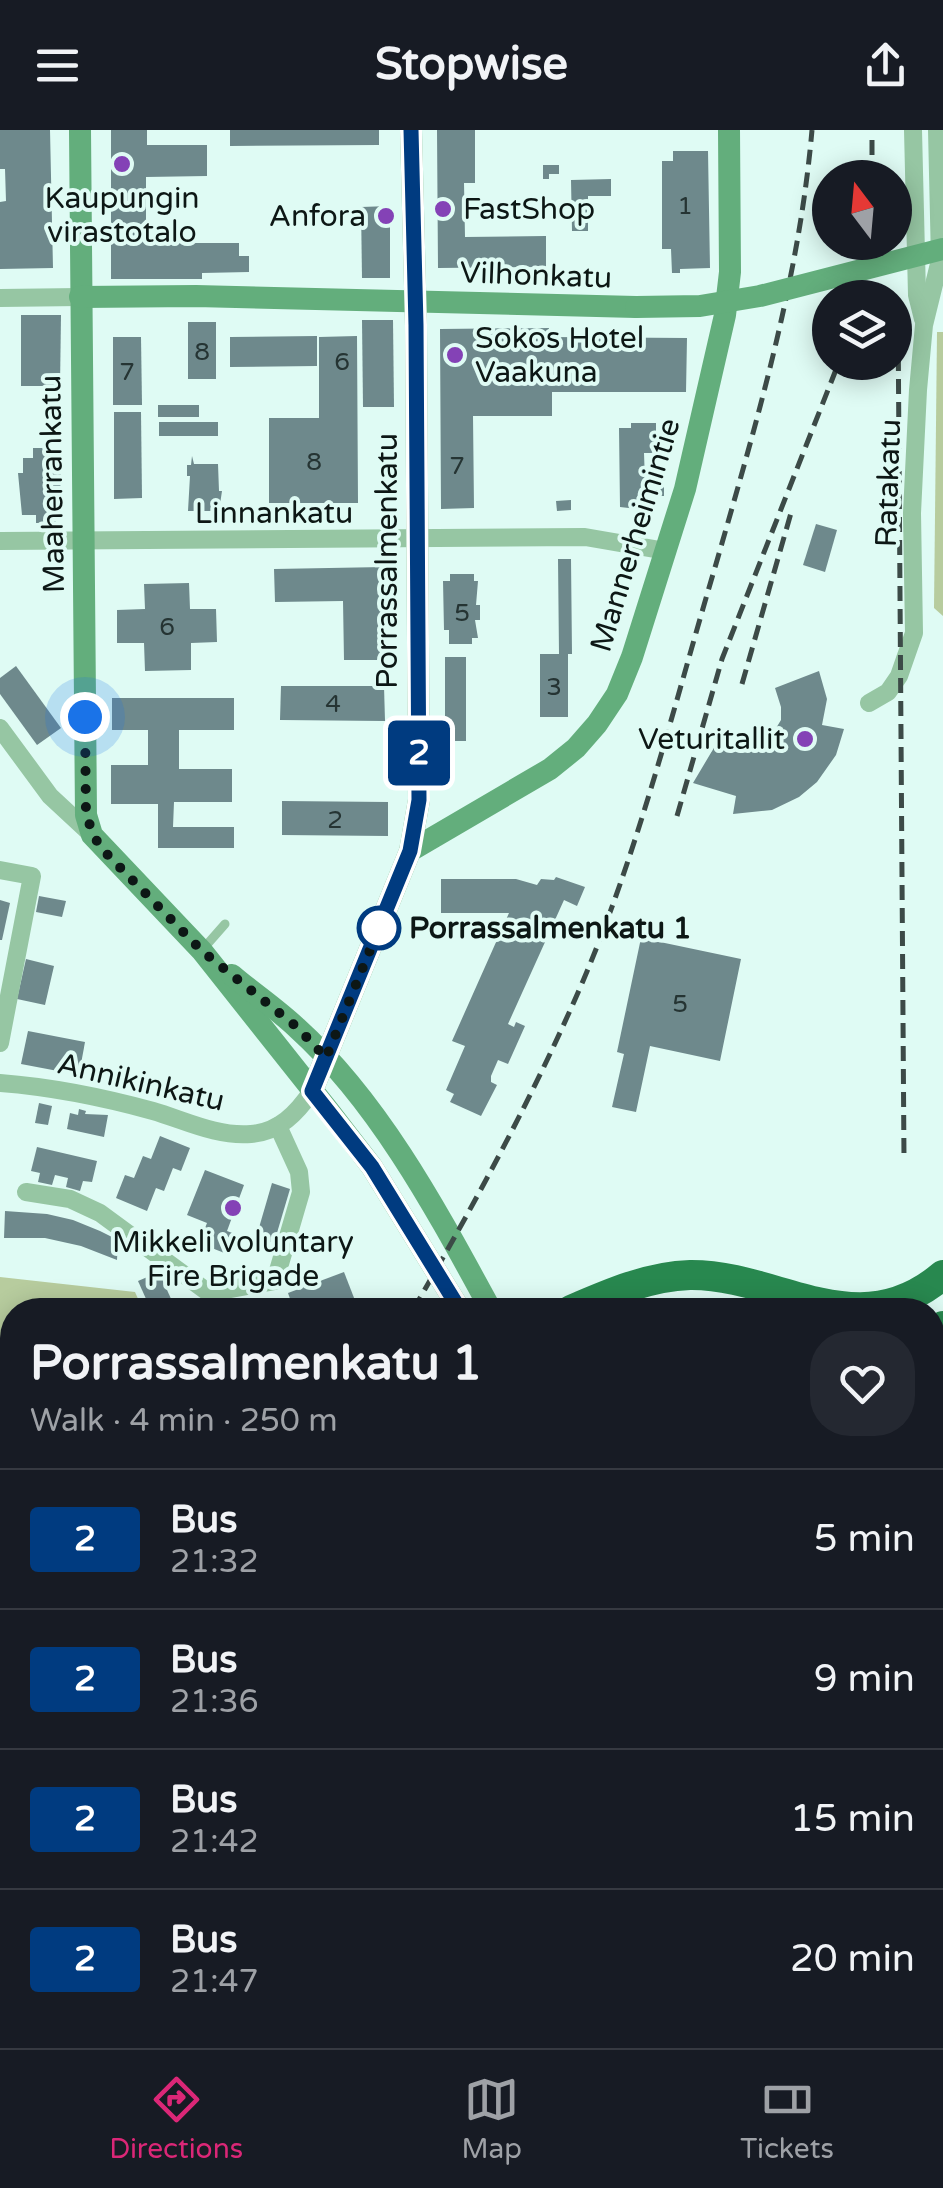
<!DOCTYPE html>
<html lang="en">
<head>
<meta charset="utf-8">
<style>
	body { margin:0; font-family:"Varela Round",sans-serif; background:#242831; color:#f1f3f6; height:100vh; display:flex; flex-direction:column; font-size:38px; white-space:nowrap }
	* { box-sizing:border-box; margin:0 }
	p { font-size:32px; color:#9ea1a6 }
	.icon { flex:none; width:55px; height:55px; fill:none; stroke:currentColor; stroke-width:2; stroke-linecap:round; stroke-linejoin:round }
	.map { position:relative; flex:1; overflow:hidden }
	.panel { position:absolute; left:0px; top:1168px; width:945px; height:752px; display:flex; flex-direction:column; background:#171b24; border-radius:40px 40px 0 0; box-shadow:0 5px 25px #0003 }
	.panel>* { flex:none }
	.badge { padding:0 20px; border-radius:8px; font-size:35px; line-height:65px }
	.needle { width:65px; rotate:344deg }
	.buttons { position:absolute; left:812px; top:30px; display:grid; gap:20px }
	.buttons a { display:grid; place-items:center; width:100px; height:100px; border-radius:50%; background:#171b24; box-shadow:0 5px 25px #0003; font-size:50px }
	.you { position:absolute; width:50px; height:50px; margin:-25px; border:8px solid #fff; border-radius:50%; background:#1a73e8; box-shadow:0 0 0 15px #1a73e833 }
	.map>.badge { position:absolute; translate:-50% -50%; box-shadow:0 0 0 5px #fff }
	.round { display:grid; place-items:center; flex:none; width:105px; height:105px; border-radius:40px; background:#242831 }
	.head { display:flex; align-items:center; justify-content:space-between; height:170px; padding:0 30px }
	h1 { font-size:48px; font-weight:700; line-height:75px }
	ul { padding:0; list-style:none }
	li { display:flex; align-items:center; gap:30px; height:140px; padding:0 30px; border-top:2px solid #363941 }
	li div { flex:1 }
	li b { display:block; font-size:38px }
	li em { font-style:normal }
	li .badge { min-width:110px; font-weight:700; text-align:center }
	header { display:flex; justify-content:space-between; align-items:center; height:130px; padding:0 30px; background:#171b24; font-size:45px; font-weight:700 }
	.tab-bar { display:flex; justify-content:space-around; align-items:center; height:140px; border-top:2px solid #363941; background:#171b24; font-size:28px; color:#9ea1a6 }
	.tab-bar a { display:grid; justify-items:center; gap:5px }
	.tab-bar .selected { color:#db2777 }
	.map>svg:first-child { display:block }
	.green { fill:#b7cc9e }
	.building { fill:#6e898c }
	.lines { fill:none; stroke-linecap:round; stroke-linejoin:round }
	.lane { stroke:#96c6a3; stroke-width:9 }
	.street { stroke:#96c6a3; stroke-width:18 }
	.secondary { stroke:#63ae7c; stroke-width:22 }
	.highway { stroke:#28884f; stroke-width:30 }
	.rail { stroke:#3c4a47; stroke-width:5; stroke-dasharray:15 8; stroke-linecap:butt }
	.secondary-bridge { stroke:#63ae7c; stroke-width:22 }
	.line-casing { stroke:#fff; stroke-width:22 }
	.line { stroke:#003b80; stroke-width:15 }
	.walk { stroke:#0d1715; stroke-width:10; stroke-dasharray:0 18 }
	.poi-dot { fill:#8442b6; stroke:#dffbf4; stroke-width:4 }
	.stop-dot { fill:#fff; stroke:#003b80; stroke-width:5 }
	.labels { text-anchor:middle; stroke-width:8; stroke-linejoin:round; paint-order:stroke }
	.number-label { font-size:25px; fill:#253433 }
	.poi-label { font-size:30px; fill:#0d1715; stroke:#dffbf4 }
	.street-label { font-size:30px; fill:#0d1715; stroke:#dffbf4 }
	.stop-label { font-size:30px; font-weight:bold; fill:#0d1715; stroke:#dffbf4; text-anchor:start }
</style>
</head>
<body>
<header><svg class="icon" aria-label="menu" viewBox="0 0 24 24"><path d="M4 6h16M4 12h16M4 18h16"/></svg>Stopwise<svg class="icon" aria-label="share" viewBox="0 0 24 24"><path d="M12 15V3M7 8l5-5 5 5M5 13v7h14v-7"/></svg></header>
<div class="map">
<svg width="943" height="1918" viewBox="0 0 943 1918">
	<rect width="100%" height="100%" fill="#dffbf4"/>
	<!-- green -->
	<g class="green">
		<path d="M937,202h6v284l-9,-8z"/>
		<path d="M0,1147l135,15 8,18h-131v480l-12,15z"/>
		<path d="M933,1635l10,18v258l-8,7h-20l-12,-10h29z"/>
		<path d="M0,1832l12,18v58h19l-31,4z"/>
	</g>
	<!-- building -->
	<g class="building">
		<path d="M0,0h50l3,138 -53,1v-67l6,-1 -1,-32h-5z"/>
		<path d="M111,0h36v15h60v31l-61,1v66h93v13h10v16l-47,1v6h-91z"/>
		<path d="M230,0h149v15l-149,1z"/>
		<path d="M437,0h38v53h-11l1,54 81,-1v31l-108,1z"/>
		<path d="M673,21h35l2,117 -30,1v4h-8l-1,-24h-9v-88h11z"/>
		<path d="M543,35h16v9h-10v5h-6z"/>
		<path d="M611,49v17h-23v35h-16l-1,-51z"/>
		<path d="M390,76v72h-28l-1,-71z"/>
		<path d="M21,185h40l-1,71h-39z"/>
		<path d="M362,190h31l1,87h-31z"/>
		<rect x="188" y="192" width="28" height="57"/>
		<path d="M549,198v9l138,1 -1,54h-134v24h-79l1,92 -33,1 -1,-180z"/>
		<path d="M317,206v30l-87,1v-30z"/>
		<path d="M357,206l1,167h-89v-85h50v-81z"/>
		<path d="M113,207h28l1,68h-29z"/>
		<rect x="158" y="275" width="41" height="12"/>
		<path d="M114,282h27l1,86 -28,1z"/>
		<rect x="159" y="292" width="59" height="14"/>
		<path d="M631,293h25v15h7l1,15h-20l1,29h19v14h-9v15l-35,-4 -1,-79h12z"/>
		<path d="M33,318h23v7h5l-1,54h-4v14h-20v-8h-14l-4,-42h5v-15h10z"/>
		<path d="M192,326l2,8h24l1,27h3l-3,20h-31l2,-35h-3v-11h4z"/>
		<path d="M571,370v10l-14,1 -1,-10z"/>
		<path d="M816,394l21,6 -12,42 -22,-7z"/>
		<path d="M558,429h13l1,95h-4v63h-28v-63h19z"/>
		<path d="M384,437l1,93h-41l-1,-59 -68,1 -1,-33z"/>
		<path d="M450,444h24v7h4l-2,24h4v15h-5l3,18h-6v6h-23v-14h-5l-1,-49h7z"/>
		<path d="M189,453l1,26h26l1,33 -26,1v27l-46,1 -1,-28h-27v-33l28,-1 -1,-25z"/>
		<rect x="445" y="527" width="21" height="84"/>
		<path d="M16,536l45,62 -24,17 -37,-51v-16z"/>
		<path d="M819,541l8,28 -5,26 22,4 -8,26 -19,27 -18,15 -27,13 -39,4 3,-18 -43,-13 22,-37 27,7 25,-10 14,-23v-13l-6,-19z"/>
		<path d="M281,556h103l1,35 -105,-1z"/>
		<path d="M112,568h122v32h-55v39h53v33h-58l-1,25h61v21h-76v-44h-47v-39h37v-35h-36z"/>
		<path d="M282,671l106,1v34l-106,-1z"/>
		<path d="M556,747l29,10 -8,19 -13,-6 -56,124 6,3 2,-5 9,4 -17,38 -10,-4 -7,16v6l6,3 -16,31 -31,-14 4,-8 -8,-4 19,-44 -13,-5 57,-128h-68v-34h75l21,6 4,-6 13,1z"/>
		<path d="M39,766l27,5 -4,16 -26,-5z"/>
		<path d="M0,770l10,3 -8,37h-2z"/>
		<path d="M641,808l100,21 -21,102 -70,-15 -14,66 -24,-5 12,-53 -7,-2z"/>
		<path d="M26,829l28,7 -9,39 -28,-6z"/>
		<path d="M28,901l57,11 -6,33 -58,-11z"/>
		<path d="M39,973l13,3 -4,19 -13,-2z"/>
		<path d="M79,979l7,2 -1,3 23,1 -4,22 -37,-8 3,-16 8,2z"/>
		<path d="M160,1006l30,12 -9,23 -8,-3 -9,23 -8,-3 -9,23 -31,-13 9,-23 9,3 9,-22 8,3z"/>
		<path d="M37,1017l60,14 -5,21 -9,-1 -3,10 -14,-4 2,-9 -13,-3 -3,10 -14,-3 2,-9 -9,-2z"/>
		<path d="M205,1040l39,15 -17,46 8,3 -8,20 -28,-11 8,-20 -20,-8z"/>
		<path d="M272,1053l18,6 -16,54 -18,-5z"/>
		<path d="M5,1081l42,3 26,6 27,11 18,9 -1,20 -36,-14 -36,-8h-41z"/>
		<path d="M159,1142l17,38h-25l-13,-29z"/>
		<path d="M344,1142l12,31 -20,7h-42l-6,-17z"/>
		<path d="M730,1908h29l6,10h-29z"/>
	</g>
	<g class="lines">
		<!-- lane -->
		<path class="lane" d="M203,819l22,-25"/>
		<!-- street -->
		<g class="street">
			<path d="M913,0l4,165 6,24"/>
			<path d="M0,168l80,-1"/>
			<path d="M0,411l585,-4 81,14"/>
			<path d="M869,573l19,-11 11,-16 15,-43 -2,-120 6,-123 6,-65 16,-65 -3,-130"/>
			<path d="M0,598l50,68 42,39"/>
			<path d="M0,740l32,6 -32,167"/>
			<path d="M0,953c52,4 102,14 153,28 31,9 64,26 98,23 28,-2 46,-21 61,-43"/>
			<path d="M26,1062l44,7 30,14 109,80 66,-12 26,-89 -2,-20 -21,-46"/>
			<path d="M774,1908l5,10"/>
		</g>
		<!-- secondary -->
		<g class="secondary">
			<path d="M80,0l6,685 6,20 110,116 127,160 43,56 88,143"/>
			<path d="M80,167l116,-1 440,11"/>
			<path d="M410,721l140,-82 26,-21 21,-24 20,-30 15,-37 53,-168 40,-174 5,-43 -1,-142"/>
			<path d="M232,845c21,18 45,34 65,53 83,75 141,185 194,282"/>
			<path d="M312,961l98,-240 9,-51 -3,-475 -5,-195"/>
			<path d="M465,1908l8,10"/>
			<path d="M410,1918l7,-10"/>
			<path d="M501,1918l10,-10"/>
		</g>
		<!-- highway -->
		<g class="highway">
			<path d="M571,1180c37,-16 78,-34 119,-35 89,-1 167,73 253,0"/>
			<path d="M932,1212l11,-16"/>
			<path d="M932,1269l11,-15"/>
			<path d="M932,1578l11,19"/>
			<path d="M932,1616l11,16"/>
			<path d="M850,1908l8,10"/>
			<path d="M885,1908l8,10"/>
			<path d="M121,1918l19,-10"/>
			<path d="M179,1918l20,-10"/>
		</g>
		<!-- rail -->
		<g class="rail">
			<path d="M872,48v-41"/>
			<path d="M860,168l9,-56"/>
			<path d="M898,180l6,849"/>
			<path d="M742,554l49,-171"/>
			<path d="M677,686l45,-157 117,-297"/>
			<path d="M413,1180c62,-107 121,-215 170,-329 56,-132 92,-279 133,-417 41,-143 83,-285 96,-434"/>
			<path d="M0,1730l12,-14"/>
		</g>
		<!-- secondary-bridge -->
		<path class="secondary-bridge" d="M636,177l64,-1 60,-10 183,-47"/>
	</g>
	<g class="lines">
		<defs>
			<path id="line" d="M411,0l5,195 3,475 -9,51 -98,240 60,76 88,143"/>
		</defs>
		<!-- line casing -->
		<use href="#line" class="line-casing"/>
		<!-- line -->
		<use href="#line" class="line"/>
		<!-- walk -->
		<path class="walk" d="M85,587l1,99 13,30 103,105 96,77 28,30 53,-130"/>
	</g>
	<!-- markers -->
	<g class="poi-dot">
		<circle cx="122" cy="34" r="10"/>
		<circle cx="443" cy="79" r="10"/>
		<circle cx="386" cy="86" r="10"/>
		<circle cx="455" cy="225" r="10"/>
		<circle cx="805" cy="609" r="10"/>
		<circle cx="233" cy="1078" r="10"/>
	</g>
	<circle class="stop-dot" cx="379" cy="798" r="20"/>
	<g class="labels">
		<!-- number labels -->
		<g class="number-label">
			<text x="685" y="84">1</text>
			<text x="202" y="230">8</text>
			<text x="342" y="240">6</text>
			<text x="127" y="250">7</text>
			<text x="314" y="340">8</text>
			<text x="457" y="344">7</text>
			<text x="462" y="491">5</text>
			<text x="167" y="505">6</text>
			<text x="554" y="565">3</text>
			<text x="333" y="582">4</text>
			<text x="335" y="698">2</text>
			<text x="680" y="882">5</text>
		</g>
		<!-- poi labels -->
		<g class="poi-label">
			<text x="122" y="78">Kaupungin<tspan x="122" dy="34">virastotalo</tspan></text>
			<text x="463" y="89" text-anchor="start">FastShop</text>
			<text x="366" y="96" text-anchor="end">Anfora</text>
			<text x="475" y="218" text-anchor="start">Sokos Hotel<tspan x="475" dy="34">Vaakuna</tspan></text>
			<text x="785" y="619" text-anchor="end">Veturitallit</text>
			<text x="233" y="1122">Mikkeli voluntary<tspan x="233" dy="34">Fire Brigade</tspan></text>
		</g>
		<!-- street labels -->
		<g class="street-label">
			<text transform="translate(536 145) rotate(2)" y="10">Vilhonkatu</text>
			<text transform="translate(888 353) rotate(-88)" y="10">Ratakatu</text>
			<text transform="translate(52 354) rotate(-91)" y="10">Maaherrankatu</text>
			<text x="274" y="393">Linnankatu</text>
			<text transform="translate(635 405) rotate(-73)" y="10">Mannerheimintie</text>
			<text transform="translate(387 431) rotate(-90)" y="10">Porrassalmenkatu</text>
			<text transform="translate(141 952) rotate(13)" y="10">Annikinkatu</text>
		</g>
		<!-- stop labels -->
		<g class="stop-label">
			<text x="409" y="808">Porrassalmenkatu 1</text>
		</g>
	</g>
</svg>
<div class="buttons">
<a><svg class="needle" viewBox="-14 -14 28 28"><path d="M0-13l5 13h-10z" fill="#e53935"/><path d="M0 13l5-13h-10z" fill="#9ea1a6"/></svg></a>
<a><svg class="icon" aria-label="layers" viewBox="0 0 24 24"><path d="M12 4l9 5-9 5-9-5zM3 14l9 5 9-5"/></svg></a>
</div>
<div class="you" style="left:85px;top:587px"></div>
<b class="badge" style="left:419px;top:623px;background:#003b80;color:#fff">2</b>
<section class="panel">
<div class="head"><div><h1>Porrassalmenkatu 1</h1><p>Walk · 4 min · 250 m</p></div><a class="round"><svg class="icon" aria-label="heart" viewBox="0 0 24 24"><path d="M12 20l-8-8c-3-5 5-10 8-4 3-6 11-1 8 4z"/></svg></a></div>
<ul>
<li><span class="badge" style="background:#003b80;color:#fff">2</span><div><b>Bus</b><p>21:32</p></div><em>5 min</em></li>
<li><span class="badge" style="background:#003b80;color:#fff">2</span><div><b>Bus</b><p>21:36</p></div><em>9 min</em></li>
<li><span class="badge" style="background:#003b80;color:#fff">2</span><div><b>Bus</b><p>21:42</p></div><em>15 min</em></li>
<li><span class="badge" style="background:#003b80;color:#fff">2</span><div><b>Bus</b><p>21:47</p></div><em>20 min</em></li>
</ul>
</section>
</div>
<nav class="tab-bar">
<a class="selected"><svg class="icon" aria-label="directions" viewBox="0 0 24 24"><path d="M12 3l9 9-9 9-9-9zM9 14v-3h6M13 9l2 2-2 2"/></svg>Directions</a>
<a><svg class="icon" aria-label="map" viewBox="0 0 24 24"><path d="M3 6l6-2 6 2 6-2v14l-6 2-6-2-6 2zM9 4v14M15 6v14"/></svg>Map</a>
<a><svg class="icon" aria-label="tickets" viewBox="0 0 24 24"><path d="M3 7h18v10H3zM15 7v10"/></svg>Tickets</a>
</nav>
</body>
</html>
